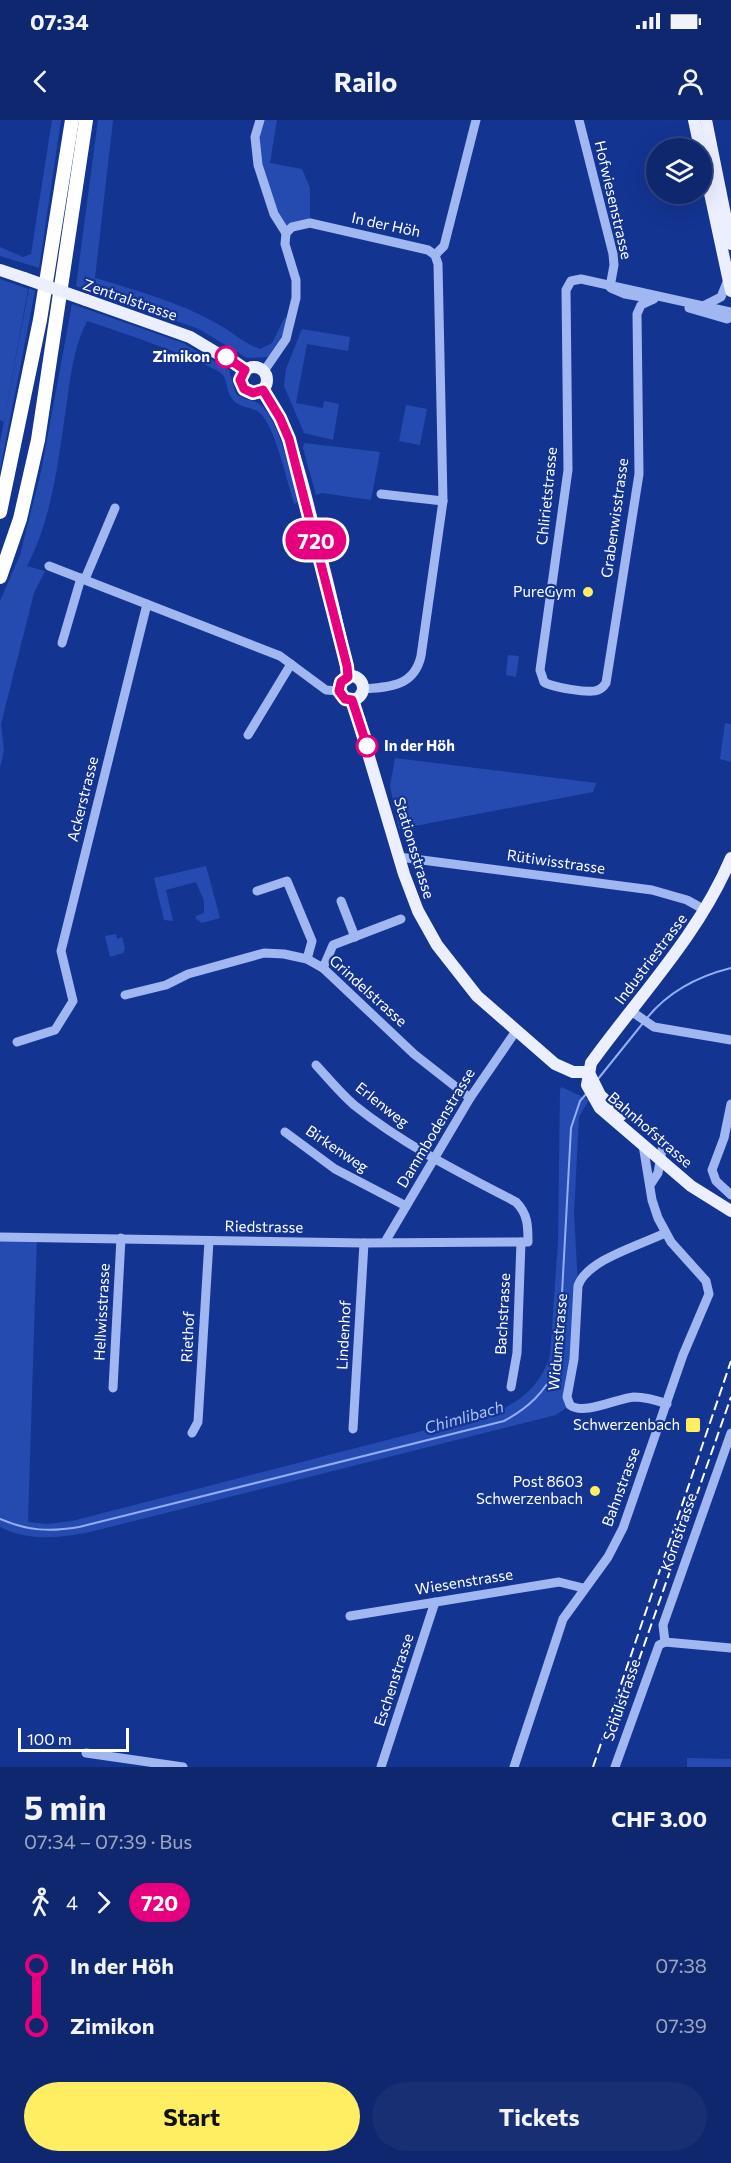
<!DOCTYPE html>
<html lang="en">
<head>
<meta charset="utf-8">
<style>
	body { margin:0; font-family:Commissioner,sans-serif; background:#182f73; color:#f1f3f6; height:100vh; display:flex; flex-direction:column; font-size:22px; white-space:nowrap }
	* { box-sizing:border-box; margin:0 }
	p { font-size:20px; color:#9ba5c2 }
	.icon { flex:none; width:33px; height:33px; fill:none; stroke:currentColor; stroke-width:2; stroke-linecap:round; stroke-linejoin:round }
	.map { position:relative; height:1647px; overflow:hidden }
	.details { display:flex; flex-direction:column; background:#0f276e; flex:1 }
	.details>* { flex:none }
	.badge { padding:0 12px; border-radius:20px; font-size:21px; line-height:39px }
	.fabs { position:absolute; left:646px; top:18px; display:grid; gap:12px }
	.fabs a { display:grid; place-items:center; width:66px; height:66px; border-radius:50%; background:#0f276e; box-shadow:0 6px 24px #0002,0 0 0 2px #2f4481; font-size:30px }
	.scale { position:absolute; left:18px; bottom:15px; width:111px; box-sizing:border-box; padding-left:6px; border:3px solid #fff; border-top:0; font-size:16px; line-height:21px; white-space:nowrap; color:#fff; -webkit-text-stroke:4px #143492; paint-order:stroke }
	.map>.badge { position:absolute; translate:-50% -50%; box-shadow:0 0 0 3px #fff }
	.legs { display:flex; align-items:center; gap:9px; height:66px; padding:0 24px; font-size:20px }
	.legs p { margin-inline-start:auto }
	.headline { display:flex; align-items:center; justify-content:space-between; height:102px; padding:0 24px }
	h1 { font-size:33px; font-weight:700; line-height:45px }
	.cta { display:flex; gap:12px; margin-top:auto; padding:12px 24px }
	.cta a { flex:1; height:69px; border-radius:36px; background:#ffee61; color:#111; font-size:24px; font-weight:700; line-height:69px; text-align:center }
	.cta a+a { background:#182f73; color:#f1f3f6 }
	ul { padding:0 24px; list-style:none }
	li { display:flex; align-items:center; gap:21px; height:60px; font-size:22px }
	li i { display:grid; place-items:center; width:9px; height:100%; margin:0 8px; background:currentColor }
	li i::after { content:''; width:15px; height:15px; margin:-8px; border:4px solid; border-radius:50%; background:#0f276e }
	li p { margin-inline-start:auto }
	li:first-child i { background:linear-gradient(#0000 50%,currentColor 0) }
	li:last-child i { background:linear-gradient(currentColor 50%,#0000 0) }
	.status { display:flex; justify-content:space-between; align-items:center; height:42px; padding:0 30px; background:#0f276e; direction:ltr }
	.status svg { height:16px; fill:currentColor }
	header { display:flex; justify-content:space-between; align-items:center; height:78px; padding:0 24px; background:#0f276e; font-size:27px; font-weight:700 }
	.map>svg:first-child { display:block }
	.green { fill:#254bb1 }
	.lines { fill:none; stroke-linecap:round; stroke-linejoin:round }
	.stream { stroke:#93aef5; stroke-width:2 }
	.minor { stroke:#a1b7f2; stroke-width:9 }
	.major { stroke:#ebefff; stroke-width:12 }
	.highway { stroke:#fff; stroke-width:14 }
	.rail { stroke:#fff; stroke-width:2; stroke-dasharray:10 4.5; stroke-linecap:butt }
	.major-bridge { stroke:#ebefff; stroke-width:12 }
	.line-1-casing { stroke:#fff; stroke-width:14 }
	.line-1 { stroke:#e6007e; stroke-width:9 }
	.stop-1-dot { fill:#fff; stroke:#e6007e; stroke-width:3 }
	.poi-dot { fill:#ffee61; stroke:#143492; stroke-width:2 }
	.labels { text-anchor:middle; stroke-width:4.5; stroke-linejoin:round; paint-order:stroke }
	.street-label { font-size:15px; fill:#fff; stroke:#143492 }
	.stop-label { font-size:15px; font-weight:bold; fill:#fff; stroke:#143492; text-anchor:end }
	.poi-label { font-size:15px; fill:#fff; stroke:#143492; text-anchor:end }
	.water-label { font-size:16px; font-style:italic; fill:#adc2f8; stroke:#143492 }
</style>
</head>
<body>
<div class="status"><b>07:34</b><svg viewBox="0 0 49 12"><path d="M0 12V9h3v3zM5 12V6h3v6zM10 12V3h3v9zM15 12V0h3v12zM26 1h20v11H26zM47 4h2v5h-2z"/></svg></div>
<header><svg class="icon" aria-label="back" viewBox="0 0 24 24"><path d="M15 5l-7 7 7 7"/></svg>Railo<svg class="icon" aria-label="person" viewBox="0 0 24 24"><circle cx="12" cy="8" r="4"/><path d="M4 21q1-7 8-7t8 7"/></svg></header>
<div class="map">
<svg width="731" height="1647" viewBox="0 0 731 1647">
	<rect width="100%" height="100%" fill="#143492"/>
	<!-- green -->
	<g class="green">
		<path d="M52,0h9l-22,148 -39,-12v-9l23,10 8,-3z"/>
		<path d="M98,0h15l-18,158c40,12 84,24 121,45 17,9 25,19 44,26l12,-6 13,-26 4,1 -10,25 -9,14 -23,1 -48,-29 -123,-43z"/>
		<path d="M260,0h17l-7,43 32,6 8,19v35l-24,10 -28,-68z"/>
		<path d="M0,159l28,10 -24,133 -4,-2z"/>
		<path d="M29,168l6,3 -35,179v-28z"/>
		<path d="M72,184l111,39 46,27 7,24c8,6 18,5 25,11 18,15 31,74 38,97l-5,2c-7,-22 -18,-74 -33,-90 -8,-8 -20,-5 -28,-14 -7,-8 -5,-17 -10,-25 -7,-11 -117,-48 -136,-54 -13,26 -16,52 -20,80 -8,54 -14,116 -40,165l18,5 -11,22 -33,131 3,27 -4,17v-167l20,-46 21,-83z"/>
		<path d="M302,209l48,8 -2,14 -41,-7 -11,59 27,5 1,-7 15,3 -6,36 -29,-7 -20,-47 2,-17z"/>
		<path d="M406,285l21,4 -7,36 -21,-4z"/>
		<path d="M304,323l76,9 -9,48 -49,-7 -6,2 -13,-47z"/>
		<path d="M508,535l11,1 -3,21 -10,-2z"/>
		<path d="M725,603l6,1v38l-11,-3z"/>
		<path d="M395,638l201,25 -3,9 -194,37 -9,-43z"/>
		<path d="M206,746l14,52 -18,5 -6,-4v-3l8,-3v-12l-8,-19 -30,8 7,31 -9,-1 -10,-42z"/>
		<path d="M116,814l1,5 5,-2 3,12 -2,4 -13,4 -5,-21z"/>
		<path d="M562,967l27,13 -10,17 -5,96 4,73 -8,119 -14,10 -462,116c-32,7 -64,11 -94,-4v-290l37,-1 -9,286 19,2 25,-3 424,-109c26,-11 45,-28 54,-56l8,-114 2,-153z"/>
		<path d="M687,1638l44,1v8h-44z"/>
	</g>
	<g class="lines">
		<!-- stream -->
		<g class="stream">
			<path d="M647,898c21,-26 52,-42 84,-50"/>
			<path d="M598,959l45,-56"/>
			<path d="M0,1399c28,12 50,13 79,8l425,-106c26,-14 39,-28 54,-54l13,-239 9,-27 7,-8"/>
		</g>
		<!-- minor -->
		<g class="minor">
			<path d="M260,0l-5,17 3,28 16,49 12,19 -1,11 11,36v18l-10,41 -22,32"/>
			<path d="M579,0l34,134 1,11 -4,22"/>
			<path d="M286,113l6,-6 18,-4 118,27 7,5 3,9 5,237 -22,155c-7,31 -32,31 -59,33"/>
			<path d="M435,135l9,-9 32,-126"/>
			<path d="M611,168l14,6 28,5"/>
			<path d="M654,179l-13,6 -4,9 2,160 -33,209c-2,3 -5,6 -8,7 -8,4 -47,-3 -54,-8l-4,-12 28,-200 -2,-180 5,-9 10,-2 150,33"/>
			<path d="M705,185l16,-8 7,-17"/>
			<path d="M689,188l38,11 4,-2"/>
			<path d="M381,374l62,7"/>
			<path d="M49,446l231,90 46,34 13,1"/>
			<path d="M85,459l30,-71"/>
			<path d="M62,523l19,-65"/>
			<path d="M248,615l43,-71"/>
			<path d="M399,737l253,33 35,10 18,10"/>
			<path d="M257,771l30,-10 25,60 -5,18"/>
			<path d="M341,781l14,36"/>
			<path d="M323,848l10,-23 68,-26"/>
			<path d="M125,875l41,-10 22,-11 76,-21 20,1 23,5 16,9 91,86 56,44"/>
			<path d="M631,891l23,16 77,13"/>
			<path d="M17,922l38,-12 18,-29 -12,-50 86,-347"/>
			<path d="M731,984l-7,34 -12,32 4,11 15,14"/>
			<path d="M285,1012l50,37 71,37"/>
			<path d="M650,1065l8,-12 4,-23"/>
			<path d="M665,1113c-24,12 -79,27 -87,53l-4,73 -7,38 3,8c14,11 47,-7 64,-8 12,0 22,3 33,7"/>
			<path d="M0,1117l364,6 164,-1c0,-16 0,-28 -12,-40 -56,-29 -112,-57 -162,-97 -14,-12 -26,-27 -38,-40"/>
			<path d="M385,1122l85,-144 46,-67"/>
			<path d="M511,1267l6,-34 4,-111"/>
			<path d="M113,1268l8,-150"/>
			<path d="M353,1309l11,-186"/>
			<path d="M192,1313l6,-11 11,-181"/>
			<path d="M350,1496l209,-34 24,6"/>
			<path d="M665,1522l-2,-17 68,-192"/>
			<path d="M86,1633l97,14"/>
			<path d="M381,1647l54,-165"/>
			<path d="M514,1647l49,-148 45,-62 15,-29 60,-173 26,-61 -3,-13 -35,-39 -13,-24 -6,-18 -9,-55"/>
			<path d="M615,1647l44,-122 6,-3 66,6"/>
		</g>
		<!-- major -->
		<g class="major">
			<path d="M694,0l6,28"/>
			<path d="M706,0l25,124"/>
			<path d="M702,36l29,135"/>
			<path d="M0,150l24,8"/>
			<path d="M86,180l104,37 55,33"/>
			<circle cx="254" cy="260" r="13"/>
			<path d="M263,270c30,44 40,96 53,147 12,46 24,93 32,140"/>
			<circle cx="351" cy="568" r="12"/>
			<path d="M352,580l52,174 14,37 19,34 40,51 78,68 18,8h15"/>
			<path d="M731,738c-33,78 -91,137 -140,205l-4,22 13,23 91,78 40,25"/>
			<path d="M589,953l11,22 21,20"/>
		</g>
		<!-- highway -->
		<g class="highway">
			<path d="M0,392l40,-192 32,-200"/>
			<path d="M0,457l20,-58 18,-79 48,-320"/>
		</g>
		<!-- rail -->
		<g class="rail">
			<path d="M634,1554l97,-277"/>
			<path d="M593,1647l138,-406"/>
		</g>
		<!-- major-bridge -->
		<path class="major-bridge" d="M24,158l62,22"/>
	</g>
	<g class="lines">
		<defs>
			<path id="line-1" d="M226,237l19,13 -5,10 4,9 9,4 10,-3 17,28 9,21 58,227 1,11 -7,5 -2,9 6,8 7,1 15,46"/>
		</defs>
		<!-- line-1 casing -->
		<use href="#line-1" class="line-1-casing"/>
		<!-- line-1 -->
		<use href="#line-1" class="line-1"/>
	</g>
	<!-- markers -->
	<g class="stop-1-dot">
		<circle cx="226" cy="237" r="10"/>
		<circle cx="367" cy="626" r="10"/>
	</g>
	<g class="poi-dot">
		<circle cx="588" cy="472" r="6"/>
		<rect x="685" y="1297" width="16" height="16" rx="3"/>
		<circle cx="595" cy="1371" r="6"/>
	</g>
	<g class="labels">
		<!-- street labels -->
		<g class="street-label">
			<text transform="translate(613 80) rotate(77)" y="5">Hofwiesenstrasse</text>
			<text transform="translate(386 105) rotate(12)" y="5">In der Höh</text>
			<text transform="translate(130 180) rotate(19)" y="5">Zentralstrasse</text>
			<text transform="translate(547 376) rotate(-84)" y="5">Chlirietstrasse</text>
			<text transform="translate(615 398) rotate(-82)" y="5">Grabenwisstrasse</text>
			<text transform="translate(83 679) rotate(-76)" y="5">Ackerstrasse</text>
			<text transform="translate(414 728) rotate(73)" y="5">Stationsstrasse</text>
			<text transform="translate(556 742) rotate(8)" y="5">Rütiwisstrasse</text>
			<text transform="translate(651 839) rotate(-53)" y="5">Industriestrasse</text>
			<text transform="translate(368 871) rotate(42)" y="5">Grindelstrasse</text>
			<text transform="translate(382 985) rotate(38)" y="5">Erlenweg</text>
			<text transform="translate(436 1008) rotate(-59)" y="5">Dammbodenstrasse</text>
			<text transform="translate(650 1010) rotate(41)" y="5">Bahnhofstrasse</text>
			<text transform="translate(337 1029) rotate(34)" y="5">Birkenweg</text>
			<text transform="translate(264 1107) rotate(1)" y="5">Riedstrasse</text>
			<text transform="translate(102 1192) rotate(-87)" y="5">Hellwisstrasse</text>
			<text transform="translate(503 1194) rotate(-87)" y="5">Bachstrasse</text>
			<text transform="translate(344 1215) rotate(-87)" y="5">Lindenhof</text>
			<text transform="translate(188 1217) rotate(-87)" y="5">Riethof</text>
			<text transform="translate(558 1222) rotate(-85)" y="5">Widumstrasse</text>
			<text transform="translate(621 1367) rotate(-70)" y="5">Bahnstrasse</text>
			<text transform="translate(679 1412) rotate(-71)" y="5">Kornstrasse</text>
			<text transform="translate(464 1462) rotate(-9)" y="5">Wiesenstrasse</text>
			<text transform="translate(394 1560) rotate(-72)" y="5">Eschenstrasse</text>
			<text transform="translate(622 1580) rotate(-71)" y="5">Schulstrasse</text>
		</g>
		<!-- stop labels -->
		<g class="stop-label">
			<text x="210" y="242">Zimikon</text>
			<text x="384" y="631" text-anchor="start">In der Höh</text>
		</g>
		<!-- poi labels -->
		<g class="poi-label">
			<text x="576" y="477">PureGym</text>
			<text x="680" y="1310">Schwerzenbach</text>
			<text x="583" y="1367">Post 8603<tspan x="583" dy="17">Schwerzenbach</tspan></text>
		</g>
		<!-- water labels -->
		<g class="water-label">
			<text transform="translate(464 1297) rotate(-16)" y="6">Chimlibach</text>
		</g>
	</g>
</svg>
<div class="fabs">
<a><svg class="icon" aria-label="layers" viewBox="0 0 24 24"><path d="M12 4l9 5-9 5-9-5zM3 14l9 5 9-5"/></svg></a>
</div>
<div class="scale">100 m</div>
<b class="badge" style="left:316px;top:420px;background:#e6007e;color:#fff">720</b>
</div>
<section class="details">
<div class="headline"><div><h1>5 min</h1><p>07:34 – 07:39 · Bus</p></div><b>CHF 3.00</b></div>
<div class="legs"><svg class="icon" aria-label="walk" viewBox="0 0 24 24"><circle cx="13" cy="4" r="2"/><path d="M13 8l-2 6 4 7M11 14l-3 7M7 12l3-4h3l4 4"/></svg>4<svg class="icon" aria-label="forward" viewBox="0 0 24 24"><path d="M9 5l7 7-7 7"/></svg><b class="badge" style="background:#e6007e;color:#fff">720</b></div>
<ul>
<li><i style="color:#e6007e"></i><b>In der Höh</b><p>07:38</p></li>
<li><i style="color:#e6007e"></i><b>Zimikon</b><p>07:39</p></li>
</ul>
<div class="cta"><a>Start</a><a>Tickets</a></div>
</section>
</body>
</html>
